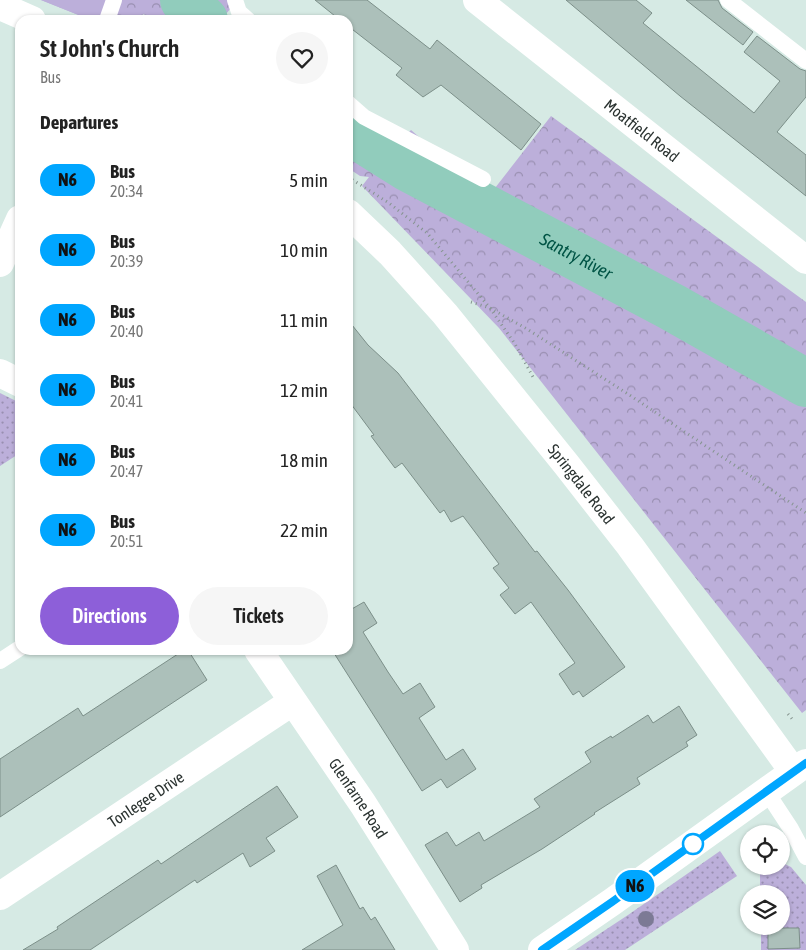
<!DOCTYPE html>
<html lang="en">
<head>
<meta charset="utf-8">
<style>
	body { margin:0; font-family:"Asap Condensed",sans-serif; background:#f6f6f6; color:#222; height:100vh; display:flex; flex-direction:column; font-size:19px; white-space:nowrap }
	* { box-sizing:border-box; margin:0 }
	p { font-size:16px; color:#767676 }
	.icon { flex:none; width:28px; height:28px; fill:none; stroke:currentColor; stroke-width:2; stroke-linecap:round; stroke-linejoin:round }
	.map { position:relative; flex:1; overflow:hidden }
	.side { position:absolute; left:15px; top:15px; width:338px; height:640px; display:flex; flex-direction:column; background:#fff; border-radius:15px; box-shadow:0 1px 4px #0004 }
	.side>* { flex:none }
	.badge { padding:0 10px; border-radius:16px; font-size:18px; line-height:32px }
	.buttons { position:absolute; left:740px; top:825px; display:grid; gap:10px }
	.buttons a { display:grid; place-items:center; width:50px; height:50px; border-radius:50%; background:#fff; box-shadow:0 1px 4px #0004; font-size:25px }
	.map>.badge { position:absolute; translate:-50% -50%; box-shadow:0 0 0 2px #fff }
	h2 { padding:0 25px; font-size:19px; line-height:45px }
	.round { display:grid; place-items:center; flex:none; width:52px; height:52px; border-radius:26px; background:#f6f6f6 }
	.headline { display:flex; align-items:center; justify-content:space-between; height:85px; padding:0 25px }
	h1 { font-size:24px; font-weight:600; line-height:38px }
	.action { display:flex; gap:10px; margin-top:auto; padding:10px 25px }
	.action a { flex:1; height:58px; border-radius:30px; background:#8d5fd9; color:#fff; font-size:20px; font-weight:600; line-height:58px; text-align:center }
	.action a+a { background:#f6f6f6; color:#222 }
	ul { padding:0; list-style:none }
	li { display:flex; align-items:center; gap:15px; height:70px; padding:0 25px }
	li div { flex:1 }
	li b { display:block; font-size:19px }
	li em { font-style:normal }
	li .badge { min-width:55px; font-weight:700; text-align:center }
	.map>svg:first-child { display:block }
	.grass { fill:url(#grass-dots) }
	.forest { fill:url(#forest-crowns) }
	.garden { fill:#bcafda }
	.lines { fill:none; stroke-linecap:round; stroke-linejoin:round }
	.river { stroke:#91ccbc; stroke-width:48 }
	.building { fill:#acc0ba; stroke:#7c8f89 }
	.path { stroke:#85948f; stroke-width:3; stroke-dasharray:1 4; stroke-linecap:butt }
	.lane { stroke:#fff; stroke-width:16 }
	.street { stroke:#fff; stroke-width:28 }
	.secondary { stroke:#fff; stroke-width:28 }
	.tree { fill:#7c7a95 }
	.line-casing { stroke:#fff; stroke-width:11 }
	.line { stroke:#00a6ff; stroke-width:8 }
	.stop-dot { fill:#fff; stroke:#00a6ff; stroke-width:2.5 }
	.labels { text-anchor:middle; stroke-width:4; stroke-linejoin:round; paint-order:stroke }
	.street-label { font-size:16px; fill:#2b3331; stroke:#fff }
	.water-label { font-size:18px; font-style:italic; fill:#005445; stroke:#fff }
</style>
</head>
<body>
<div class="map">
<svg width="806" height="950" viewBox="0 0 806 950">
	<defs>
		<pattern id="grass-dots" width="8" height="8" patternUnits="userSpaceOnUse" patternTransform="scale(1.25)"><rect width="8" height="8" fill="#bcafda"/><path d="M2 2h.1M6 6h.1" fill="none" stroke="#998fb1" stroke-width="1.8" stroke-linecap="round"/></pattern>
		<pattern id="forest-crowns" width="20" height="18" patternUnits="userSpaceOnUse" patternTransform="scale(1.25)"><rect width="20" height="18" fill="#bcafda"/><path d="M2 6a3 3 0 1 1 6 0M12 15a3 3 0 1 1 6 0" fill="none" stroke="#998fb1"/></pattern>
	</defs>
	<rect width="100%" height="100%" fill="#d6eae4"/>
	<!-- grass -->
	<g class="grass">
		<path d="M0,393l20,10v50l-20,13z"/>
		<path d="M720,851l17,25 -112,74h-50l53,-35z"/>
		<path d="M781,862l10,5 15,18v65h-45v-24h20v-32h-21v-28h21z"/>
	</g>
	<!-- forest -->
	<g class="forest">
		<path d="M41,0h190l2,6 -8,9 6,5h-83l-4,-6 -10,6h-43z"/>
		<path d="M348,113l48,33 15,-16 77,67 63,-81 255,186v408l-4,3 -303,-385 -137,-142 7,-9 -9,-1 -12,-8z"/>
	</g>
	<!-- garden -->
	<path class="garden" d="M41,0h65l-7,20h-8z"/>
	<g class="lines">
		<!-- river -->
		<g class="river">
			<path d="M184,0l20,20"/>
			<path id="s1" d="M348,130l59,37 265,140 134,76"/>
		</g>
	</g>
	<!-- building -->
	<g class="building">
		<path d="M315,0h52l63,49 7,-9 104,84 -20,26 -80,-65 -18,12 -27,-22 6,-7 -54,-42v-6h-8z"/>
		<path d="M566,0h70l16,13 -9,10 111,90 26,-32 -36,-29 13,-16 43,33 6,2v26l-29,35 29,23v41l-126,-100z"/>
		<path d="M686,0h32l4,8 31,24 -10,13z"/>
		<path d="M348,320l20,25 30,28 137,179 2,-1 31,39 57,77 -42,30 -4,-6 -6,4 -14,-21 16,-11 -44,-61 -16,12 -15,-19 9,-7 -16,-20 6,-4 -36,-48 -12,6 -7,-12 -4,3 -38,-50 -7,5 -24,-32 3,-1 -26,-35z"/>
		<path d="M364,602l13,21 -14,9 25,40 15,22 17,-11 15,24 -16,11 27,42 17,-11 13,20 -29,19 -6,-9 -19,12 -90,-141h16v-44l2,4z"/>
		<path d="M184,650h4l19,30 -207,137v-58l78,-51 5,8z"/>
		<path d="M679,706l18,29 -11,7 2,4 -51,32 3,6 -46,29 1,1 -53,35 -61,36 1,3 -22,14 -35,-57 22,-13 9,14 23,-14 5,9 56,-34 -6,-8 57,-37 -6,-10 26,-16 1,2 36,-23 5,8z"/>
		<path d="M277,786l21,31 -32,21 9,13 -25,16 -7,-14 -46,30 -2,-3 -105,70h-67l35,-21 -1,-2 101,-67 3,4z"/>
		<path d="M336,865l24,44 3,-2 8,13 4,-3 20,33h-93l41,-25 -26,-49z"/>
		<path d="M768,928h31l1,20 -32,1z"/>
	</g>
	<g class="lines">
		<!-- path -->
		<g class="path">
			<path d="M348,177l41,26 38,30 63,75 37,21 101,65 178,119"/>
			<path d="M471,302l19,6 25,36 18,33"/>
			<path d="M788,714l5,6"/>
		</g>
		<!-- lane -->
		<g class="lane">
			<path d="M235,0l4,12 9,8"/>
			<path d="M728,0l78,61"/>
			<path d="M107,20l7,-20"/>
			<path d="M348,103l16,14 119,62"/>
			<path d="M0,661l20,-13"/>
			<path d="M766,791l25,38 15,28"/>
		</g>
		<!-- street -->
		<g class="street">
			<path id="s2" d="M477,0l329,260"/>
			<path d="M0,263l20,-44"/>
			<path d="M0,373l20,10"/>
			<path id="s3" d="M258,650l105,154 92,146"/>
			<path id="s4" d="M0,896l292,-194"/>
		</g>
		<!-- secondary -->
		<g class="secondary">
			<path d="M0,6l32,14"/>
			<path id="s5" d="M348,213l42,40 55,61 121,150 64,82 163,225"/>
			<path d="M542,950l70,-48 194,-139"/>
		</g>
	</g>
	<!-- trees -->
	<circle class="tree" cx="646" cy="919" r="8"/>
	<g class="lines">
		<defs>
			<path id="line" d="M542,950l70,-48 194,-139"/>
		</defs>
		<!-- line casing -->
		<use href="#line" class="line-casing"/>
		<!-- line -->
		<use href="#line" class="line"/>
	</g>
	<!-- markers -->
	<circle class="stop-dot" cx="693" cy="844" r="10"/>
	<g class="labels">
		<!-- street labels -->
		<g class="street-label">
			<text dy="6" stroke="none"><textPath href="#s2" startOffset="210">Moatfield Road</textPath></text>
			<text dy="6" stroke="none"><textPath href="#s5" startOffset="358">Springdale Road</textPath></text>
			<text dy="6" stroke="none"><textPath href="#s4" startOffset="175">Tonlegee Drive</textPath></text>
			<text dy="6" stroke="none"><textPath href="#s3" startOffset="179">Glenfarne Road</textPath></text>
		</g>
		<!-- water labels -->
		<g class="water-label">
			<text dy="6" stroke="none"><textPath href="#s1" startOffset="261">Santry River</textPath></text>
		</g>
	</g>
</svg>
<div class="buttons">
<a><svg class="icon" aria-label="locate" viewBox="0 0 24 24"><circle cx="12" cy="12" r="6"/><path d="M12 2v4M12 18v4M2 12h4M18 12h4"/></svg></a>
<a><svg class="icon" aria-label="layers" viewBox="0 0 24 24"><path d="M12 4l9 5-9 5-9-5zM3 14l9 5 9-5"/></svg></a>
</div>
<b class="badge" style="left:635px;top:886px;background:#00a6ff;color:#111">N6</b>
<section class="side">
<div class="headline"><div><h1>St John's Church</h1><p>Bus</p></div><a class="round"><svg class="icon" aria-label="heart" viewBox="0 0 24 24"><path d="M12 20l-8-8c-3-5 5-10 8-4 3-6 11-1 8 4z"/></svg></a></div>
<h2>Departures</h2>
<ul>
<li><span class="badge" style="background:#00a6ff;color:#111">N6</span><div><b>Bus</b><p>20:34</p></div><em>5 min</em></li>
<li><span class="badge" style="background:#00a6ff;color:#111">N6</span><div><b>Bus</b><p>20:39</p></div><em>10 min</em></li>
<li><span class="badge" style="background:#00a6ff;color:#111">N6</span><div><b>Bus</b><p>20:40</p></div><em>11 min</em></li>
<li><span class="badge" style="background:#00a6ff;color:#111">N6</span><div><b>Bus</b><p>20:41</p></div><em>12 min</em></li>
<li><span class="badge" style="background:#00a6ff;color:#111">N6</span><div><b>Bus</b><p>20:47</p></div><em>18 min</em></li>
<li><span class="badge" style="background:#00a6ff;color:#111">N6</span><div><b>Bus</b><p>20:51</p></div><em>22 min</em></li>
</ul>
<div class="action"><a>Directions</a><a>Tickets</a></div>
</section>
</div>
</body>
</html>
